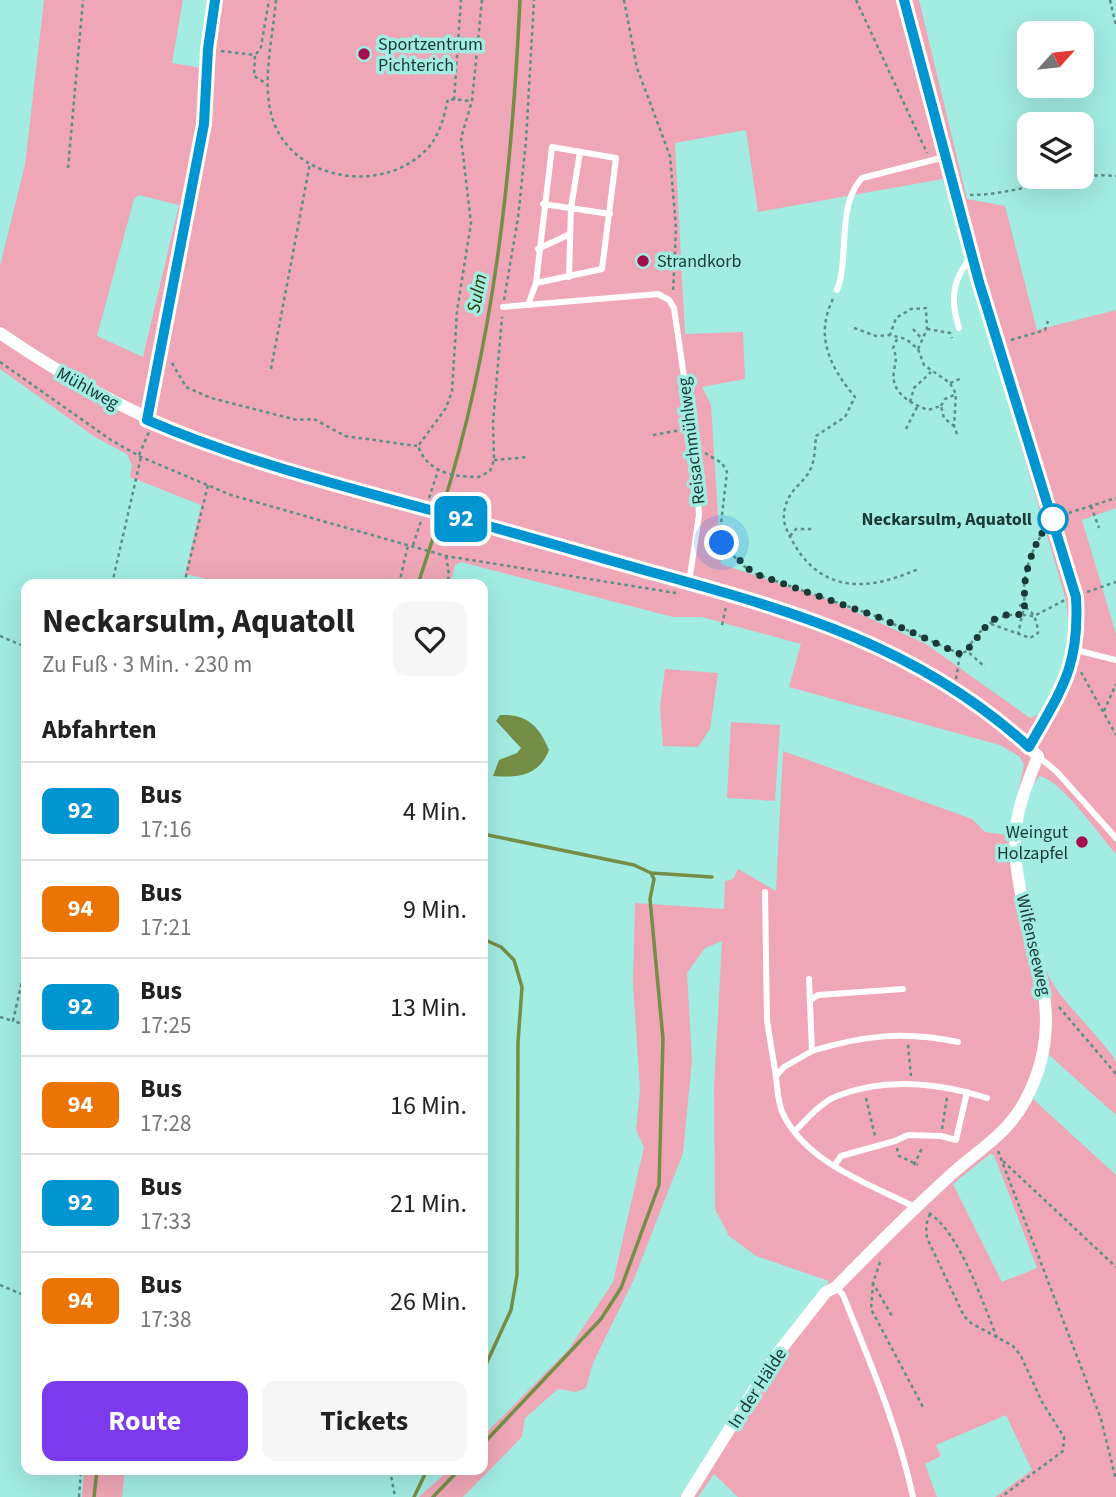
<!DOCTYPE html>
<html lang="de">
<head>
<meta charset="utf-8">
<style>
	body { margin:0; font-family:"Source Sans 3",sans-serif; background:#f6f6f6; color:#222; height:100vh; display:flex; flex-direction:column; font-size:26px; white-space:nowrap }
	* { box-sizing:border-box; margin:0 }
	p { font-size:23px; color:#767676 }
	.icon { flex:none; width:38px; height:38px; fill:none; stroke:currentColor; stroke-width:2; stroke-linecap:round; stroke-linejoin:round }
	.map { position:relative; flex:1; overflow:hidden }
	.details { position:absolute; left:21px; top:579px; width:467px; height:896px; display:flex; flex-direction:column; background:#fff; border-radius:14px; box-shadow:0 7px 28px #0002 }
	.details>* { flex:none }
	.badge { padding:0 14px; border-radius:10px; font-size:24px; line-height:46px }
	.needle { width:46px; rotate:63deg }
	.buttons { position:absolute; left:1017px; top:21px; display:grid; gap:14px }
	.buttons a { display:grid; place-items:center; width:77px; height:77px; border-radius:14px; background:#fff; box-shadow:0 7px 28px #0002; font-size:35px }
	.you { position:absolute; width:35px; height:35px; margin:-18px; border:5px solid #fff; border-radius:50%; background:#1a73e8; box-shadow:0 0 0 10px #1a73e833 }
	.map>.badge { position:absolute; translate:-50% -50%; box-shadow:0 0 0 4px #fff }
	h2 { padding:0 21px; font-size:26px; line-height:63px }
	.round { display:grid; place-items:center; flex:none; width:74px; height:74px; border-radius:14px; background:#f6f6f6 }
	.summary { display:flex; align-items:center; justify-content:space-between; height:119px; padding:0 21px }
	h1 { font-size:33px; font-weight:700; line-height:52px }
	.cta { display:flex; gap:14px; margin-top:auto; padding:14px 21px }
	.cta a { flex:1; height:80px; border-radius:14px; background:#7c3aed; color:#fff; font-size:28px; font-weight:700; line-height:80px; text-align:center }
	.cta a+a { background:#f6f6f6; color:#222 }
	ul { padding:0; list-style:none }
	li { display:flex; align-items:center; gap:21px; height:98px; padding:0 21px; border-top:2px solid #e0e0e0 }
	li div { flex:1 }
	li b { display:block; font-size:26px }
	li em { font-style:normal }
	li .badge { min-width:77px; font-weight:700; text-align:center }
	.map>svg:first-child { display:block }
	.green { fill:#efa6b6; fill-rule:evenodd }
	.water { fill:#758e47 }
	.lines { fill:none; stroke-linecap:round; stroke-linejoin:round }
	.stream { stroke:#758e47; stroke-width:3.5 }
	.path { stroke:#5b8e87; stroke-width:2.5; stroke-dasharray:3.5 3.5; stroke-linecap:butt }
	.lane { stroke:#fff; stroke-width:6 }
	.street { stroke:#fff; stroke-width:12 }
	.line-casing { stroke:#fff; stroke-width:16 }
	.line { stroke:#0095d0; stroke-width:10 }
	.walk { stroke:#1b3a36; stroke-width:7; stroke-dasharray:0 12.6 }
	.poi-dot { fill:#a40e4b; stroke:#a2ece2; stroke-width:2.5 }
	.stop-dot { fill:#fff; stroke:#0095d0; stroke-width:3.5 }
	.labels { text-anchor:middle; stroke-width:7; stroke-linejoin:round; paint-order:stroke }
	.poi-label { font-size:18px; fill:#1b3a36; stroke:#a2ece2; text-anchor:start }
	.street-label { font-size:18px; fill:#1b3a36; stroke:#a2ece2 }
	.stop-label { font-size:18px; font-weight:bold; fill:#1b3a36; stroke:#a2ece2; text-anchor:end }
	.water-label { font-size:19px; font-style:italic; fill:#2b3c05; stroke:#a2ece2 }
</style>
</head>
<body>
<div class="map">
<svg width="1116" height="1497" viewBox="0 0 1116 1497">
	<rect width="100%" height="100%" fill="#a2ece2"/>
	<!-- green -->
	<g class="green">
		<path d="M44,0h139l-11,63 30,5 10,-68h707l48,199 38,7 32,124 79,-20v198l-34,12 34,114v220c-17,-19 -53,-72 -76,-78 -37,37 -11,171 15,211 10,16 58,65 61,75 0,15 0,38 0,53l-68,-61 -15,45 83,76v322h-121l37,-27 -26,-55 -70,30 5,11 -16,8 12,33h-199l-24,-23 -16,23h-18l81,-127 68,-89 -73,-25 -27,-20 -14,-27 -1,-122 8,-146 -17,7 -18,25 5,87 -9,93 -49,126 -41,84 -7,25 -10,4 -18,-3 -33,29 -3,19 -59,60h-44l30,-27h34v-34l86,-87 44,-67 31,-135 -8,-17 4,-40 -7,-107 2,-80 89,6 1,-28 8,-2 5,-10 38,22 7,-140 189,68 13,13 23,3 16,-70 -4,-8 -20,-12 -211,-58 12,-43 -99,-27h-29l-212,-55 -6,3 -5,19h-221l-44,-10 16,-69 -71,-28 2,-12 -5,-11 -32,-17 -95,-68v-103l25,-101zM746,130l12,82 185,-33 123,421c7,53 -3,67 -25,114l-11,4 -104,-74 -94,-43 -111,-37 -10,-159 -9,-18 43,-8 -2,-47 -58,2 -10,-191zM139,195l40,10 -36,152 -46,-21 37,-137zM990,1154l4,1 43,113 -35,14 -49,-98z"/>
		<path d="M665,669l53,4 -8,56 -12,18 -35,-1 -3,-39z"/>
		<path d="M731,722l49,3 -5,76 -48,-3z"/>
		<path d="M84,1470h41l-3,27h-40z"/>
	</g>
	<!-- water -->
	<path class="water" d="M500,715c27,-1 39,11 49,35 -10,26 -31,28 -56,26l6,-16 18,-7 4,-5 -25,-27z"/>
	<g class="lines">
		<!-- stream -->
		<g class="stream">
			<path d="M442,509c52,-164 70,-338 78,-509"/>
			<path d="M418,584l22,-67"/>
			<path d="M483,834l151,31 17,8 61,4"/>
			<path d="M483,939l18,8 13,13 8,27 -4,55 -1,233 -6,35 -28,61"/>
			<path d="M483,1444l118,-125 20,-31 38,-103 4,-146 -13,-140 4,-20 -3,-6"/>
			<path d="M94,1497l3,-27"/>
			<path d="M414,1497l13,-27"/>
			<path d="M433,1497l26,-27"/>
		</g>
		<!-- path -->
		<g class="path">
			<path d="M276,0c-3,38 -16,86 -2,123 23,60 112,71 154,25 12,-14 16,-31 20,-49l24,2"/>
			<path d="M482,0l-10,101 -11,37 10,85 -14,88 -5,80 -6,17 -28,38c10,27 35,31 61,31l11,-6 4,-11 -1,-37 9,-106"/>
			<path d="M624,0l13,68 33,88 6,72 -3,65"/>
			<path d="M856,0l71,153"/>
			<path d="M1110,0l6,26"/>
			<path d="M221,51l34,4 -1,21 13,8"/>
			<path d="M256,54l5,-7 8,-47"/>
			<path d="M454,100l7,-100"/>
			<path d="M68,168l15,-168"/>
			<path d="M970,195c49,0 97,-24 146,-19"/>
			<path d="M833,299c-19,38 -2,69 22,98l-10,20 -29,19c-1,10 -1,23 -5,32 -6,15 -21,19 -26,40 -4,14 3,25 9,36 30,51 77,46 124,25"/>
			<path d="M504,300l14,-82 8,-77 8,-141"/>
			<path d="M854,328l22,8 14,-1"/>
			<path d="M913,329l9,10"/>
			<path d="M927,329l23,4 2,5"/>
			<path d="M897,339l-4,9c4,9 3,13 1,22 -4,23 16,33 34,40l13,-4 3,12 10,8"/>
			<path d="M1011,340l34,-10 3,-9"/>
			<path d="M918,349l9,-20 -1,-21 -15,1 -15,9 -6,17 16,4 12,10 6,16 26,18 6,11 -2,32 3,8"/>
			<path d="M0,362l111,78 30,17 90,38 215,61 230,37"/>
			<path d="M172,363l14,24 25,11 86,22 17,-1 31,17 72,10"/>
			<path d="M271,369l39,-206"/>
			<path d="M950,383l12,-5"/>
			<path d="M910,402l4,-14 17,-16"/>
			<path d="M941,406l4,-7 11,-5"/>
			<path d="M906,429l11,-22"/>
			<path d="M653,435l28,-5"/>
			<path d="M705,453l17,10 5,9 -7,60 2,11 19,21 12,9 125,44 82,37 7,-3 18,16"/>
			<path d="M139,455l10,-23"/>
			<path d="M494,460l35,-3"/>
			<path d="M429,498l9,-27"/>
			<path d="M1091,506l8,22"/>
			<path d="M1062,515l54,-17"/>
			<path d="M790,536l6,-7h17"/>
			<path d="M413,545l8,-24"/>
			<path d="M446,556l3,18 -2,10"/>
			<path d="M112,584l29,-127"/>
			<path d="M184,584l24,-99"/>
			<path d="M399,584l9,-39"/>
			<path d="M1087,592l29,-10"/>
			<path d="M991,624l39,14 8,-5c-1,-14 -5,-24 -19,-28"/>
			<path d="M722,625l4,-18"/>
			<path d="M1018,635l4,-20 12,1 31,-16"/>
			<path d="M0,636l26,11"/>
			<path d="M967,650c12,-21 30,-38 55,-35 4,-10 2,-18 2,-28 1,-20 9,-38 19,-55"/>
			<path d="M1081,672l35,63"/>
			<path d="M956,679l4,-25"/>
			<path d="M1104,711l12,-27"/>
			<path d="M26,963l-13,58 13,4"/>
			<path d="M1059,1007l57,67"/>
			<path d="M0,1017l13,4"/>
			<path d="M908,1045l3,31"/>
			<path d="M866,1098l9,38"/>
			<path d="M942,1129l5,-32"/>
			<path d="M897,1148l2,8 19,9"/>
			<path d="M998,1151l103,268 15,61"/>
			<path d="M1003,1161l113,106"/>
			<path d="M914,1165l9,-19"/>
			<path d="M929,1213c31,20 54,90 68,125"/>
			<path d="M930,1214l-4,11 1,13 37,78 7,7 42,23 8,10 21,46 22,35 -1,14 -62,46"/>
			<path d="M880,1262l-7,21 20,35"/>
			<path d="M873,1283l-2,26 53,100"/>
			<path d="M0,1285l26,11"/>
			<path d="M390,1470l5,27"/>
			<path d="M79,1497l2,-27"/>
		</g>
		<!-- lane -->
		<g class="lane">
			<path d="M543,204l67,10"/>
			<path d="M538,249l32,-15"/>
			<path d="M569,277l2,-69 9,-56"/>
			<path d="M837,290c13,-34 -1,-84 25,-112l83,-21"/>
			<path d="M528,305l8,-22 16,-136 64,11 -14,111 -66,14"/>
			<path d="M503,307l155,-13 11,6 5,8 21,144 4,63 -10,68"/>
			<path d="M959,328c-9,-28 -7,-49 13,-72"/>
			<path d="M1076,650l40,10"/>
			<path d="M1038,756l19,16 59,66"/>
			<path d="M765,892l2,129 9,55"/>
			<path d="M809,979l3,72 -28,16 -8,9c1,12 2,27 7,38 24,49 86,70 132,93"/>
			<path d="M812,999l6,-4 85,-6"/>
			<path d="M812,1051c52,-16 92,-20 146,-9"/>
			<path d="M795,1131c12,-12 25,-28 42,-35 48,-19 102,-13 150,2"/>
			<path d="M834,1166l7,-10 54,-15 13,-6 33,1 15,4 11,-48"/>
			<path d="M836,1287l7,8c27,67 55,132 70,202"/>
		</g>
		<!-- street -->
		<g class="street">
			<path d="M904,0l75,282 97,315c4,69 -14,92 -47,150"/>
			<path d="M0,333c92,63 167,98 273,133 109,31 218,61 326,92 165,46 311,76 439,198 -11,28 -23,56 -23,86 1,95 62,163 10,259 -17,32 -45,48 -71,71 -41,37 -80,76 -118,115l-10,5 -52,66 -87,139"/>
			<path d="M147,420l57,-296 4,-75 7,-49"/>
		</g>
	</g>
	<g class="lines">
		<defs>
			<path id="line" d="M215,0l-7,49 -4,75 -57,296c88,38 180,62 272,87 75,20 150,42 225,63 144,40 271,73 385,177 33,-58 51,-81 47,-150l-97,-315 -75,-282"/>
		</defs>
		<!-- line casing -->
		<use href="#line" class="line-casing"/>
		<!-- line -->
		<use href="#line" class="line"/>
		<!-- walk -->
		<path class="walk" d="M722,543l31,30 125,44 82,37c21,-9 22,-45 62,-39 5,-11 1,-21 3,-33 3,-23 14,-49 28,-63"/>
	</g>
	<!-- markers -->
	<g class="poi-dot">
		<circle cx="364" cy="54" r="7"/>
		<circle cx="643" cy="261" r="7"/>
		<circle cx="1082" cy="842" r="7"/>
	</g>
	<circle class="stop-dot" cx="1053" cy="519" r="14"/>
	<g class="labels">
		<!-- poi labels -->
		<g class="poi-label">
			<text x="378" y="50">Sportzentrum<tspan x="378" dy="21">Pichterich</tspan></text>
			<text x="657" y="267">Strandkorb</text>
			<text x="1068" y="838" text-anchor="end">Weingut<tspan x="1068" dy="21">Holzapfel</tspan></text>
		</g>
		<!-- street labels -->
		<g class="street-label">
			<text transform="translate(88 388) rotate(29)" y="6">Mühlweg</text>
			<text transform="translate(691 441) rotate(-97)" y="6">Reisachmühlweg</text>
			<text transform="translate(1034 945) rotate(77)" y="6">Wilfenseeweg</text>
			<text transform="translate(757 1388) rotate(-57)" y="6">In der Hälde</text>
		</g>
		<!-- stop labels -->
		<g class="stop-label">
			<text x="1032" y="525">Neckarsulm, Aquatoll</text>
		</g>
		<!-- water labels -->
		<g class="water-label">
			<text transform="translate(476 293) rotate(-79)" y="7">Sulm</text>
		</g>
	</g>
</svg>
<div class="buttons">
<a><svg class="needle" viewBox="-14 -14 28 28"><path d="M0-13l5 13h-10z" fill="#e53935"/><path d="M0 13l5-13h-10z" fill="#767676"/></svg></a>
<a><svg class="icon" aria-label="layers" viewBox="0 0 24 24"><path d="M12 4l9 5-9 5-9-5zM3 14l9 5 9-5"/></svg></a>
</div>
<div class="you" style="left:722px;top:543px"></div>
<b class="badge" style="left:461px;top:519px;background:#0095d0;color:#fff">92</b>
<section class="details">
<div class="summary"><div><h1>Neckarsulm, Aquatoll</h1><p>Zu Fuß · 3 Min. · 230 m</p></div><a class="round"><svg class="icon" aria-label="heart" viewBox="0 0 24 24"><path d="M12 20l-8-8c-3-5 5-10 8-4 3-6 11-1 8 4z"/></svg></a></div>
<h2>Abfahrten</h2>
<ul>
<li><span class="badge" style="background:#0095d0;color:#fff">92</span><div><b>Bus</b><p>17:16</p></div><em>4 Min.</em></li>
<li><span class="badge" style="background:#ec7405;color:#fff">94</span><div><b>Bus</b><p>17:21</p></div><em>9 Min.</em></li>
<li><span class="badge" style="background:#0095d0;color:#fff">92</span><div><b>Bus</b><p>17:25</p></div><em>13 Min.</em></li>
<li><span class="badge" style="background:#ec7405;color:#fff">94</span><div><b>Bus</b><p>17:28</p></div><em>16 Min.</em></li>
<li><span class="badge" style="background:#0095d0;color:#fff">92</span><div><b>Bus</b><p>17:33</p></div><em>21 Min.</em></li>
<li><span class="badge" style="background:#ec7405;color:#fff">94</span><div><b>Bus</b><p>17:38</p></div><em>26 Min.</em></li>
</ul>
<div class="cta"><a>Route</a><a>Tickets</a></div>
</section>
</div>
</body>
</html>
